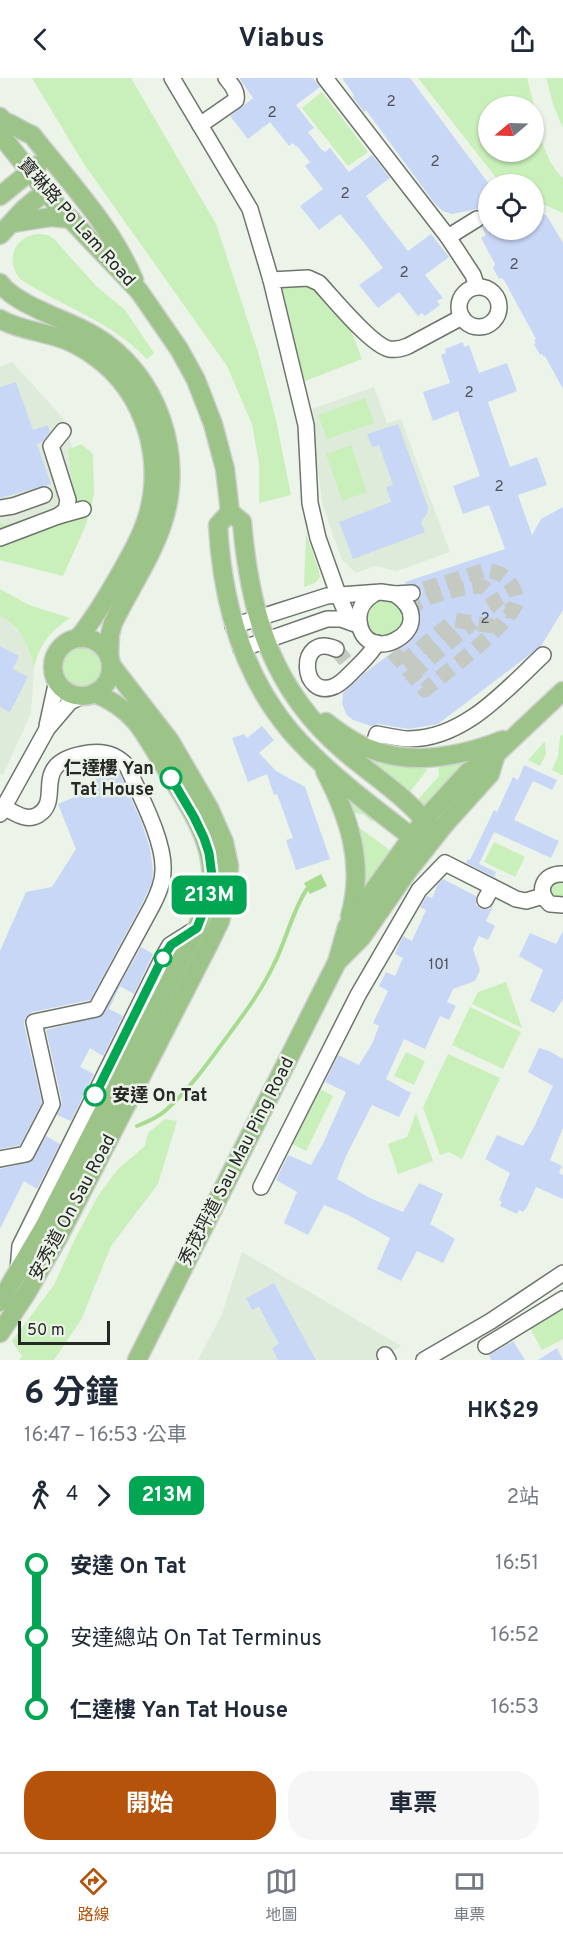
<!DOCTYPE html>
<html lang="zh-TW">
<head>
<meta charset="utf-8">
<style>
	body { margin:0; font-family:Overpass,"Noto Sans TC",sans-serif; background:#f6f6f7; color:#1f2937; height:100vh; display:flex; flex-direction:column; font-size:22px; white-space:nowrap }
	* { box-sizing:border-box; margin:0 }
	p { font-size:20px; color:#747a83 }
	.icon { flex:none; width:33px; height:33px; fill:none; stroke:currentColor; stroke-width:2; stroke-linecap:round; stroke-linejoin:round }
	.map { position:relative; height:1282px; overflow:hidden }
	.details { display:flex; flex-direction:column; background:#fff; flex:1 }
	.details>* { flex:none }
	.badge { padding:0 12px; border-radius:9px; font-size:21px; line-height:39px }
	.needle { width:39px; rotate:251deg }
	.tools { position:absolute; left:478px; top:18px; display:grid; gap:12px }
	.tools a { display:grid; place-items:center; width:66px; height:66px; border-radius:50%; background:#fff; box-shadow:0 2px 4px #0004; font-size:30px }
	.scale { position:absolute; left:18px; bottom:15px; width:92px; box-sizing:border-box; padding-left:6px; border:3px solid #252824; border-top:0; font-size:16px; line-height:21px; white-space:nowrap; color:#252824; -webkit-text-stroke:4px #ecf3e9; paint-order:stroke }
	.map>.badge { position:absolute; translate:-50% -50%; box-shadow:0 0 0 3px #fff }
	.legs { display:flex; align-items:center; gap:9px; height:66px; padding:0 24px; font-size:20px }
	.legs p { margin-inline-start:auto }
	.overview { display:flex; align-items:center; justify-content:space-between; height:102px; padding:0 24px }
	h1 { font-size:33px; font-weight:700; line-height:45px }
	.button { display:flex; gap:12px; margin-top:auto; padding:12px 24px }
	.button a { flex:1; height:69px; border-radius:24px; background:#b45309; color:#fff; font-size:24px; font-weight:700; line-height:69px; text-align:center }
	.button a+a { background:#f6f6f7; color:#1f2937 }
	ul { padding:0 24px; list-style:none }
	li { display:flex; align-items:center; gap:21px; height:72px; font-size:22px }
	li i { display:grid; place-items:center; width:9px; height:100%; margin:0 8px; background:currentColor }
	li i::after { content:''; width:15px; height:15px; margin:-8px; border:4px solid; border-radius:50%; background:#fff }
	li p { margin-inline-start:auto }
	li:first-child i { background:linear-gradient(#0000 50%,currentColor 0) }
	li:last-child i { background:linear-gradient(currentColor 50%,#0000 0) }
	header { display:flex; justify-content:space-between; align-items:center; height:78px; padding:0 24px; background:#fff; font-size:27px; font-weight:700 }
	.tabs { display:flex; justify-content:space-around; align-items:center; height:84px; border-top:2px solid #e0e1e3; background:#fff; font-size:16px; color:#747a83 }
	.tabs a { display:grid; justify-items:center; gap:3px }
	.tabs .current { color:#b45309 }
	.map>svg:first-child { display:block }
	.built { fill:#dfebda }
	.green { fill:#c9efba }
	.water { fill:#a7dc90 }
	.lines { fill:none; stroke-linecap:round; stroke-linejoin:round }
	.stream { stroke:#a7dc90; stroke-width:4 }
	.building { fill:#c9d7f7 }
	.minor-tunnel { stroke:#c4cac2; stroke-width:15; stroke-dasharray:15 8; stroke-linecap:butt }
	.minor-casing { stroke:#6e756c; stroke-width:18 }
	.major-casing { stroke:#cfd0cf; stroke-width:21 }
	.minor { stroke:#fff; stroke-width:15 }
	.major { stroke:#9cc488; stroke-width:18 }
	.line-1-casing { stroke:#fff; stroke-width:14 }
	.line-1 { stroke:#00a651; stroke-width:9 }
	.stop-1-dot { fill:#fff; stroke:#00a651; stroke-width:3 }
	.labels { text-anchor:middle; stroke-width:5; stroke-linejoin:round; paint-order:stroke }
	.number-label { font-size:15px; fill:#4e5459 }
	.street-label { font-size:18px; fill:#252824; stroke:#ecf3e9 }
	.stop-label { font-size:18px; font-weight:bold; fill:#252824; stroke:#ecf3e9; text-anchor:end }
</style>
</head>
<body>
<header><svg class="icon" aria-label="back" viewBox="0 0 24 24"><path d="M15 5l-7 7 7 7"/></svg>Viabus<svg class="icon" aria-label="share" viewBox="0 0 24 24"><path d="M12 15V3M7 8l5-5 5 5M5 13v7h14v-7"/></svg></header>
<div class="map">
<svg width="563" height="1282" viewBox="0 0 563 1282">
	<rect width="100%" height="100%" fill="#ecf3e9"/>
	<!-- built -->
	<g class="built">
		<path d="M12,284l51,56 8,25 17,72 -88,29v-177z"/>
		<path d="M374,309l13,36 14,-4 49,133 -53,19 -22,-5 -19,7 -14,-13 -19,-54 -14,-96z"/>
		<path d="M0,537l8,4 18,21 8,27 -3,46 -28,62 -3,-1z"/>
		<path d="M242,1174l159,94 -24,14h-179l24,-46z"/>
	</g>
	<!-- green -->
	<g class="green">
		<path d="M32,0h99l85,146 43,131 17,65 15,75 -32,8v-40l-7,-39 -25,-58 -143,-202z"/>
		<path d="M418,0h109l7,28h-45v46h45v-45c6,25 9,52 29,71v35l-29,-13v-16h-33z"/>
		<path d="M546,0h17v50l-9,-21z"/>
		<path d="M322,14l46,60 -20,14 -46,-58z"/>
		<path d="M39,156l9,1 7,5 41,46 29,24 29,43 -7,6c-39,-40 -83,-51 -127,-80 -15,-20 -6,-43 19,-45z"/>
		<path d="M275,206l40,1 34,41 13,33 -57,22 -13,-33z"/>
		<path d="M365,320l9,25 -47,16 -9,-24z"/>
		<path d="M81,366l12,10 1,41 -8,30 -23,51 -63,-16v-38l4,3 50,-13 23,4 -9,-66z"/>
		<path d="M351,367l16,47 -25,9 -16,-47z"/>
		<path d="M306,456l12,34 2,9 -5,6 -11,4z"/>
		<path d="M0,511l29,16 41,13c-19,12 -31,27 -36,49 -6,-23 -12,-39 -34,-52z"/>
		<path d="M377,518l26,9 2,21 -17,14 -21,-8 -4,-21z"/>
		<circle cx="82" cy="588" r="22"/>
		<path d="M563,656v41h-1l-10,-5 6,-14 2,-19z"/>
		<path d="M545,663l1,13 -6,12 -12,-6z"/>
		<path d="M363,680l65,11 -20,25z"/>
		<path d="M469,683l-42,45h-7l-4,-4 23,-26 -1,-13z"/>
		<path d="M346,717l29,22 -3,5 -9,-8 -10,-1z"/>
		<path d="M357,748l34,25 -28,37c4,-22 1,-41 -6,-62z"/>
		<path d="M494,764l31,15 -10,20 -31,-15z"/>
		<path d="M554,803h9v17l-11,-1c-3,-7 -3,-10 2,-16z"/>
		<path d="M506,904l16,46 -50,-24 6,-12z"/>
		<path d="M470,929l51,25 -18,37 -51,-24z"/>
		<path d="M406,974l19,9 -11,24 -20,-9z"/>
		<path d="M448,976l52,24 -38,81 -13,-7 -9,3 -17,-48z"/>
		<path d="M314,1008l19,10 -27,55 -19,-10z"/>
		<path d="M416,1035l17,48 -35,13 -10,-30 19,-7z"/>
		<path d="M165,1041l12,2 -19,63 -47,62 -30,74 -27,40h-35l3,-4 -10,-15 42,-56 21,-46 23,-43 20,-27 27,-23 3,-13z"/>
		<path d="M563,1232v29l-21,11 -12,-22z"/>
	</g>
	<!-- water -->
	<path class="water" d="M321,796l6,12 -17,8 -6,-11z"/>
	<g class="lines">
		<!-- stream -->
		<path class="stream" d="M137,1048c10,-4 20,-8 28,-15 24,-21 43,-48 62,-74 17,-23 35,-47 47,-73 12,-23 19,-55 33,-75"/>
	</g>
	<!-- building -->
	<g class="building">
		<path d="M239,0h74l7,9 -24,18 18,23 -6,4 13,17 4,3 5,-4 19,24 23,-17 18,23 -24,18 17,23 25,32 23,-17 18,23 -24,18 18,23 -6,3 3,4 -15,11 -3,-3 -4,3 -19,-24 -21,16 -19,-23 24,-17 -18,-24 -25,-30 -21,16 -19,-24 23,-17 -18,-23 5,-4 -13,-16 -1,1 -3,-4 -4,3 -19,-24 -22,17 -18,-23 23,-18z"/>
		<path d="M342,0h68l79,106v46h45v-20l13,6 16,27v146l-18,-33 -1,1 -2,-3 -2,1 -6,-11 2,-1 -2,-3 2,-1 -32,-59 -3,-2 -2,1 -6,-11 2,-4 -14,-26 5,-3 -4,-8 5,-8 -2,-6 -8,-4 -25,5 -9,-3 -8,-7 -69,-94 -2,2 -10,-13 -1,-3 1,-1z"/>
		<path d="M463,264l1,5 5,-2 10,28 28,-10 10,28 -29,11 22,65 27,-10 10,28 -29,10 14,40 9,-16 22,-12v103l-22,36 -103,78 -29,5 -31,-5 -7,2 -18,-6 -7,-6 -4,-11 1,-10 23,-21 29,-22 9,-4 12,-11 5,-17 -5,-16 4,-4 2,-6 -5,-7 -11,-1 -1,-2 100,-33 -16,-44 -26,9 -10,-28 27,-10 -22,-65 -25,10 -10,-29 27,-9 -9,-28 5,-2 -1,-4z"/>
		<path d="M16,304l17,48 15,-5 2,7 -8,10 -5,2 14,40 -51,14v-111z"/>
		<path d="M398,346l30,83 -1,7 -6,8 4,10 -72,27 -14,-37 52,-20 -5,-15 7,-2 -14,-40 -7,2 -5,-13z"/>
		<path d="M0,568l19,10 -6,13 15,8 -18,35 -10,-5z"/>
		<path d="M262,648l12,14 -15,13 17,18 29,16 25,72 -34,11 -10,-30 7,-2 -16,-44 -3,1 -7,-21 -19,8 -16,-44 12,-4 3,4z"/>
		<path d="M94,685l13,1 12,8 22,49 9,27 3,23 -1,11 -9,20 -53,98 -58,12 -7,6 -1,6 18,79 -22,42 -20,4v-198l26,-59 26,-5 24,-38 -18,-45 40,-17 -9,-22z"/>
		<path d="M524,687l33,15 -5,10 -19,-9 -19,39 45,21 -8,17 -57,-26 -15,32 17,8 -2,5 -28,-14 2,-4 2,1 24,-50 3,2 16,-35 5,3z"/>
		<path d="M443,801l33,17v9l5,4h9l4,-5 -8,17 9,5 -7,14 -9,-4 -6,13 7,21 -5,11 -22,8 -6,13 9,4 -7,14 -9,-4 -15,33 -21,-10 -18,40 25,14 -12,24 -27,-12 -26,51 -9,23 33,19 33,14 16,-29 24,11 -13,30 25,15 -12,24 -26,-12 -16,30 -24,-12 13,-31 -42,-23 -24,-10 -16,30 -24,-12 13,-31 -21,-12 12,-25 23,10 12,-21 23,-52 -21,-10 13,-27 21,10 13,-21 7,-18 -6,-3 15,-32 -9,-5 7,-14 9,4 8,-18 -8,-4 6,-14 2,-4 9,5 14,-31 -6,-3 7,-11 5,2 6,-14z"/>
		<path d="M563,853v68l-9,14 -24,-12 13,-31 -24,-14 11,-23 26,11z"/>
		<path d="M141,869l12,7 -19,40 -14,-8 -11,23 14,7 -20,40 -13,-8 -10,19 14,7 -23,47 -14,-6 5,-13 -16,-72 56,-14z"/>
		<path d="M539,970l10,3 14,8v69l-13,32 12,6 -3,7 4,2v24l-27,-12 -9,20 -4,5 -4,-2 -2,4 -17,-8 2,-4 -3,-2 11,-27 -25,-14 12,-24 26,11 12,-21 18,-39 -25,-14z"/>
		<path d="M46,1058l14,8 -23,45 -13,-8 -24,48v-60l31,-7z"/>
		<path d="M274,1205l42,77h-38l-6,-12 7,-4 -20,-37 -7,3 -6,-12z"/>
		<path d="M513,1263l12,19h-34l-2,-5z"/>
		<path d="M557,1270l6,12h-25z"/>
	</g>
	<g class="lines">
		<!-- minor-tunnel -->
		<g class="minor-tunnel">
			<path d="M410,534c2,-2 3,-5 5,-7 8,-8 58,-22 68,-18 9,5 10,16 17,22l8,2 5,-3"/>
			<path d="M336,571l23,28"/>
			<path d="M393,574l32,38c22,-19 81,-62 91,-86 2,-6 -1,-13 -4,-18 -6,-11 -14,-14 -26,-16l-74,23"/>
			<path d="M402,585l53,-43 44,7"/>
			<path d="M412,596l61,-52"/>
		</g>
		<defs>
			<g id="minor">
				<path d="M172,0l78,131 21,71"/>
				<path d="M325,0l123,159 25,38 4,12"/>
				<path d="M200,47l36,-25c2,-9 -5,-16 -10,-22"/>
				<path d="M448,159l29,-18"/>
				<circle cx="479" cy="229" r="20"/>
				<path d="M0,430l13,-2 31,-11"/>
				<path d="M58,438l25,-7"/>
				<path d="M0,460l58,-22 8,-6 2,-10 -17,-54 12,-15"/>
				<path d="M374,516c-10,6 -16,14 -15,27 5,50 86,7 36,-27"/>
				<path d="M350,544l-12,-28 -20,-56 -8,-35 -4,-78 -35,-145 37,-2 11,5c14,15 52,62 70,66 7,1 12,0 19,-3l54,-29"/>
				<path d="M233,548l94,-30 54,-4 14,2 17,-1"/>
				<path d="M241,571l86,-30h14l14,5"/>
				<path d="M336,571c-40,-18 -36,53 -1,37 7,-3 13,-10 18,-15 9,-9 18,-17 24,-28"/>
				<path d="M47,648l10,-46"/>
				<path d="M372,672l5,-16c11,2 22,5 32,5 55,0 97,-49 134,-84"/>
				<path d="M0,736l47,-85 23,-27 14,-7"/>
				<path d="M563,796c-19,-1 -28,17 -13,30l13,1"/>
				<path d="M485,822l7,-13"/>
				<path d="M0,1081l26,-5 26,-50 -18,-82 62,-13 56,-103c6,-12 11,-23 11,-35 2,-30 -24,-77 -36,-105 -10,-11 -23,-15 -38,-13 -63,9 -24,46 -51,62 -12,7 -24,-3 -35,-8"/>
				<path d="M261,1109l97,-192 61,-105 26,-27 71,36 10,2 17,-5"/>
				<path d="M18,1193l2,-25 142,-287 8,-14 27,-17"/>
				<path d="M486,1268l77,-47"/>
				<path d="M385,1277l3,5"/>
				<path d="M424,1282l67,-39 72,-48"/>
			</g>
			<g id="major">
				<path d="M0,39l3,4v17l53,66 83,87 40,58 17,31 17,44 12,45 5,43 12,10c8,93 30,168 103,230 32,27 67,48 91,83"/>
				<path d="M3,43c13,4 17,10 29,14 36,46 79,90 102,145"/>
				<path d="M0,118l38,-31"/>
				<path d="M13,145l38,-6 20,2"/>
				<path d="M0,157l24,-26 22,-18"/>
				<path d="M0,205c17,23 69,37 95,53 63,38 91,120 67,189 -12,35 -33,65 -49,98l-3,11 -1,22"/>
				<path d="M0,241c17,10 38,12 57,18 14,4 28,12 40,21 48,36 67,100 51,157 -7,23 -20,45 -32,66 -12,20 -23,40 -38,57"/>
				<path d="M230,434l-12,13c4,75 23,148 73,207 38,44 89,80 135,116"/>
				<circle cx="82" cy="589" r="29"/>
				<path d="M326,644c14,11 28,21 44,27 43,17 92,7 133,-9"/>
				<path d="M325,693c24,46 40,93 25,145"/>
				<path d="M338,883l23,-23 46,-66 38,-48 45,-50 6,-20"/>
				<path d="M0,1224l44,-75 153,-299c8,-20 16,-40 14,-62 -4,-36 -28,-69 -46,-99 -10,-15 -18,-32 -30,-46 -11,-13 -26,-22 -41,-28"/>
				<path d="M0,1255l26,-39 33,-58 149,-290 12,-25 8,-33 1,-22 -5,-24 -15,-34 -39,-67 -59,-76"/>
				<path d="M137,1282l200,-398 10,-35 78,-108 43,-47 28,-18 67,-63"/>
			</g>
		</defs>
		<!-- minor casing -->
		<use href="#minor" class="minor-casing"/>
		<!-- major casing -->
		<use href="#major" class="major-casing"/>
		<!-- minor -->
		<use href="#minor" class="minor"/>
		<!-- major -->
		<use href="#major" class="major"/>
	</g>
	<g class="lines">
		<defs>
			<path id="line-1" d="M95,1017l67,-136 9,-14 26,-17 11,-29 4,-23 -3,-23 -5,-15 -10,-21 -23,-39"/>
		</defs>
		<!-- line-1 casing -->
		<use href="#line-1" class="line-1-casing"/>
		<!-- line-1 -->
		<use href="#line-1" class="line-1"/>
	</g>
	<!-- markers -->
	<g class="stop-1-dot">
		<circle cx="171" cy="700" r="10"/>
		<circle cx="163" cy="880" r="8"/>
		<circle cx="95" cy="1017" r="10"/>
	</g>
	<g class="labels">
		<!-- number labels -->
		<g class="number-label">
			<text x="391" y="28">2</text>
			<text x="272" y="39">2</text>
			<text x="435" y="88">2</text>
			<text x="345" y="120">2</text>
			<text x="514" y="191">2</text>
			<text x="404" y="199">2</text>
			<text x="469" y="319">2</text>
			<text x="499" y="413">2</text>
			<text x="485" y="545">2</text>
			<text x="439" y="891">101</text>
		</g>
		<!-- street labels -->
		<g class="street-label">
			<text transform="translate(77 144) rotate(48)" y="6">寶琳路 Po Lam Road</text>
			<text transform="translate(236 1083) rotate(-63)" y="6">秀茂坪道 Sau Mau Ping Road</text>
			<text transform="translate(72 1129) rotate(-62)" y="6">安秀道 On Sau Road</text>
		</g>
		<!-- stop labels -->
		<g class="stop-label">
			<text x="154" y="696">仁達樓 Yan<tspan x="154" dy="21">Tat House</tspan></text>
			<text x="112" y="1023" text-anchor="start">安達 On Tat</text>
		</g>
	</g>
</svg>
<div class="tools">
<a><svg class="needle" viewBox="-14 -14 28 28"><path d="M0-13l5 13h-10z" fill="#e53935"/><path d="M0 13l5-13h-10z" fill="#747a83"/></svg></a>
<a><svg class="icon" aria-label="locate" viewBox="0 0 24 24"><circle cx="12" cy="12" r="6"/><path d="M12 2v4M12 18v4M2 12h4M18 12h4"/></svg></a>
</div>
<div class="scale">50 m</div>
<b class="badge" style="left:209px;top:817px;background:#00a651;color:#fff">213M</b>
</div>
<section class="details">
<div class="overview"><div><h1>6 分鐘</h1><p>16:47 – 16:53 · 公車</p></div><b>HK$29</b></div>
<div class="legs"><svg class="icon" aria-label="walk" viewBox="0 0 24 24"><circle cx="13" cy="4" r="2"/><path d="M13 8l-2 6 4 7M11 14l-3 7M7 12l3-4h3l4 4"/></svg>4<svg class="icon" aria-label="forward" viewBox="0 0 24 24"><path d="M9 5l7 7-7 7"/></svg><b class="badge" style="background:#00a651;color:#fff">213M</b><p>2站</p></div>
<ul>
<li><i style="color:#00a651"></i><b>安達 On Tat</b><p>16:51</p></li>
<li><i style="color:#00a651"></i><span>安達總站 On Tat Terminus</span><p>16:52</p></li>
<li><i style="color:#00a651"></i><b>仁達樓 Yan Tat House</b><p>16:53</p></li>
</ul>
<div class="button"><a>開始</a><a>車票</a></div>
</section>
<nav class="tabs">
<a class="current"><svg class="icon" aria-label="directions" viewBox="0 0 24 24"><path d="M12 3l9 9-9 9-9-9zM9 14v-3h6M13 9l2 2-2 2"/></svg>路線</a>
<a><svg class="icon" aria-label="map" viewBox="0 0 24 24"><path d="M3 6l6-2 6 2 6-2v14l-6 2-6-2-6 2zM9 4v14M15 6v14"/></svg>地圖</a>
<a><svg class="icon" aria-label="tickets" viewBox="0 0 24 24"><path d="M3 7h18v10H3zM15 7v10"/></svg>車票</a>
</nav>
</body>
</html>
